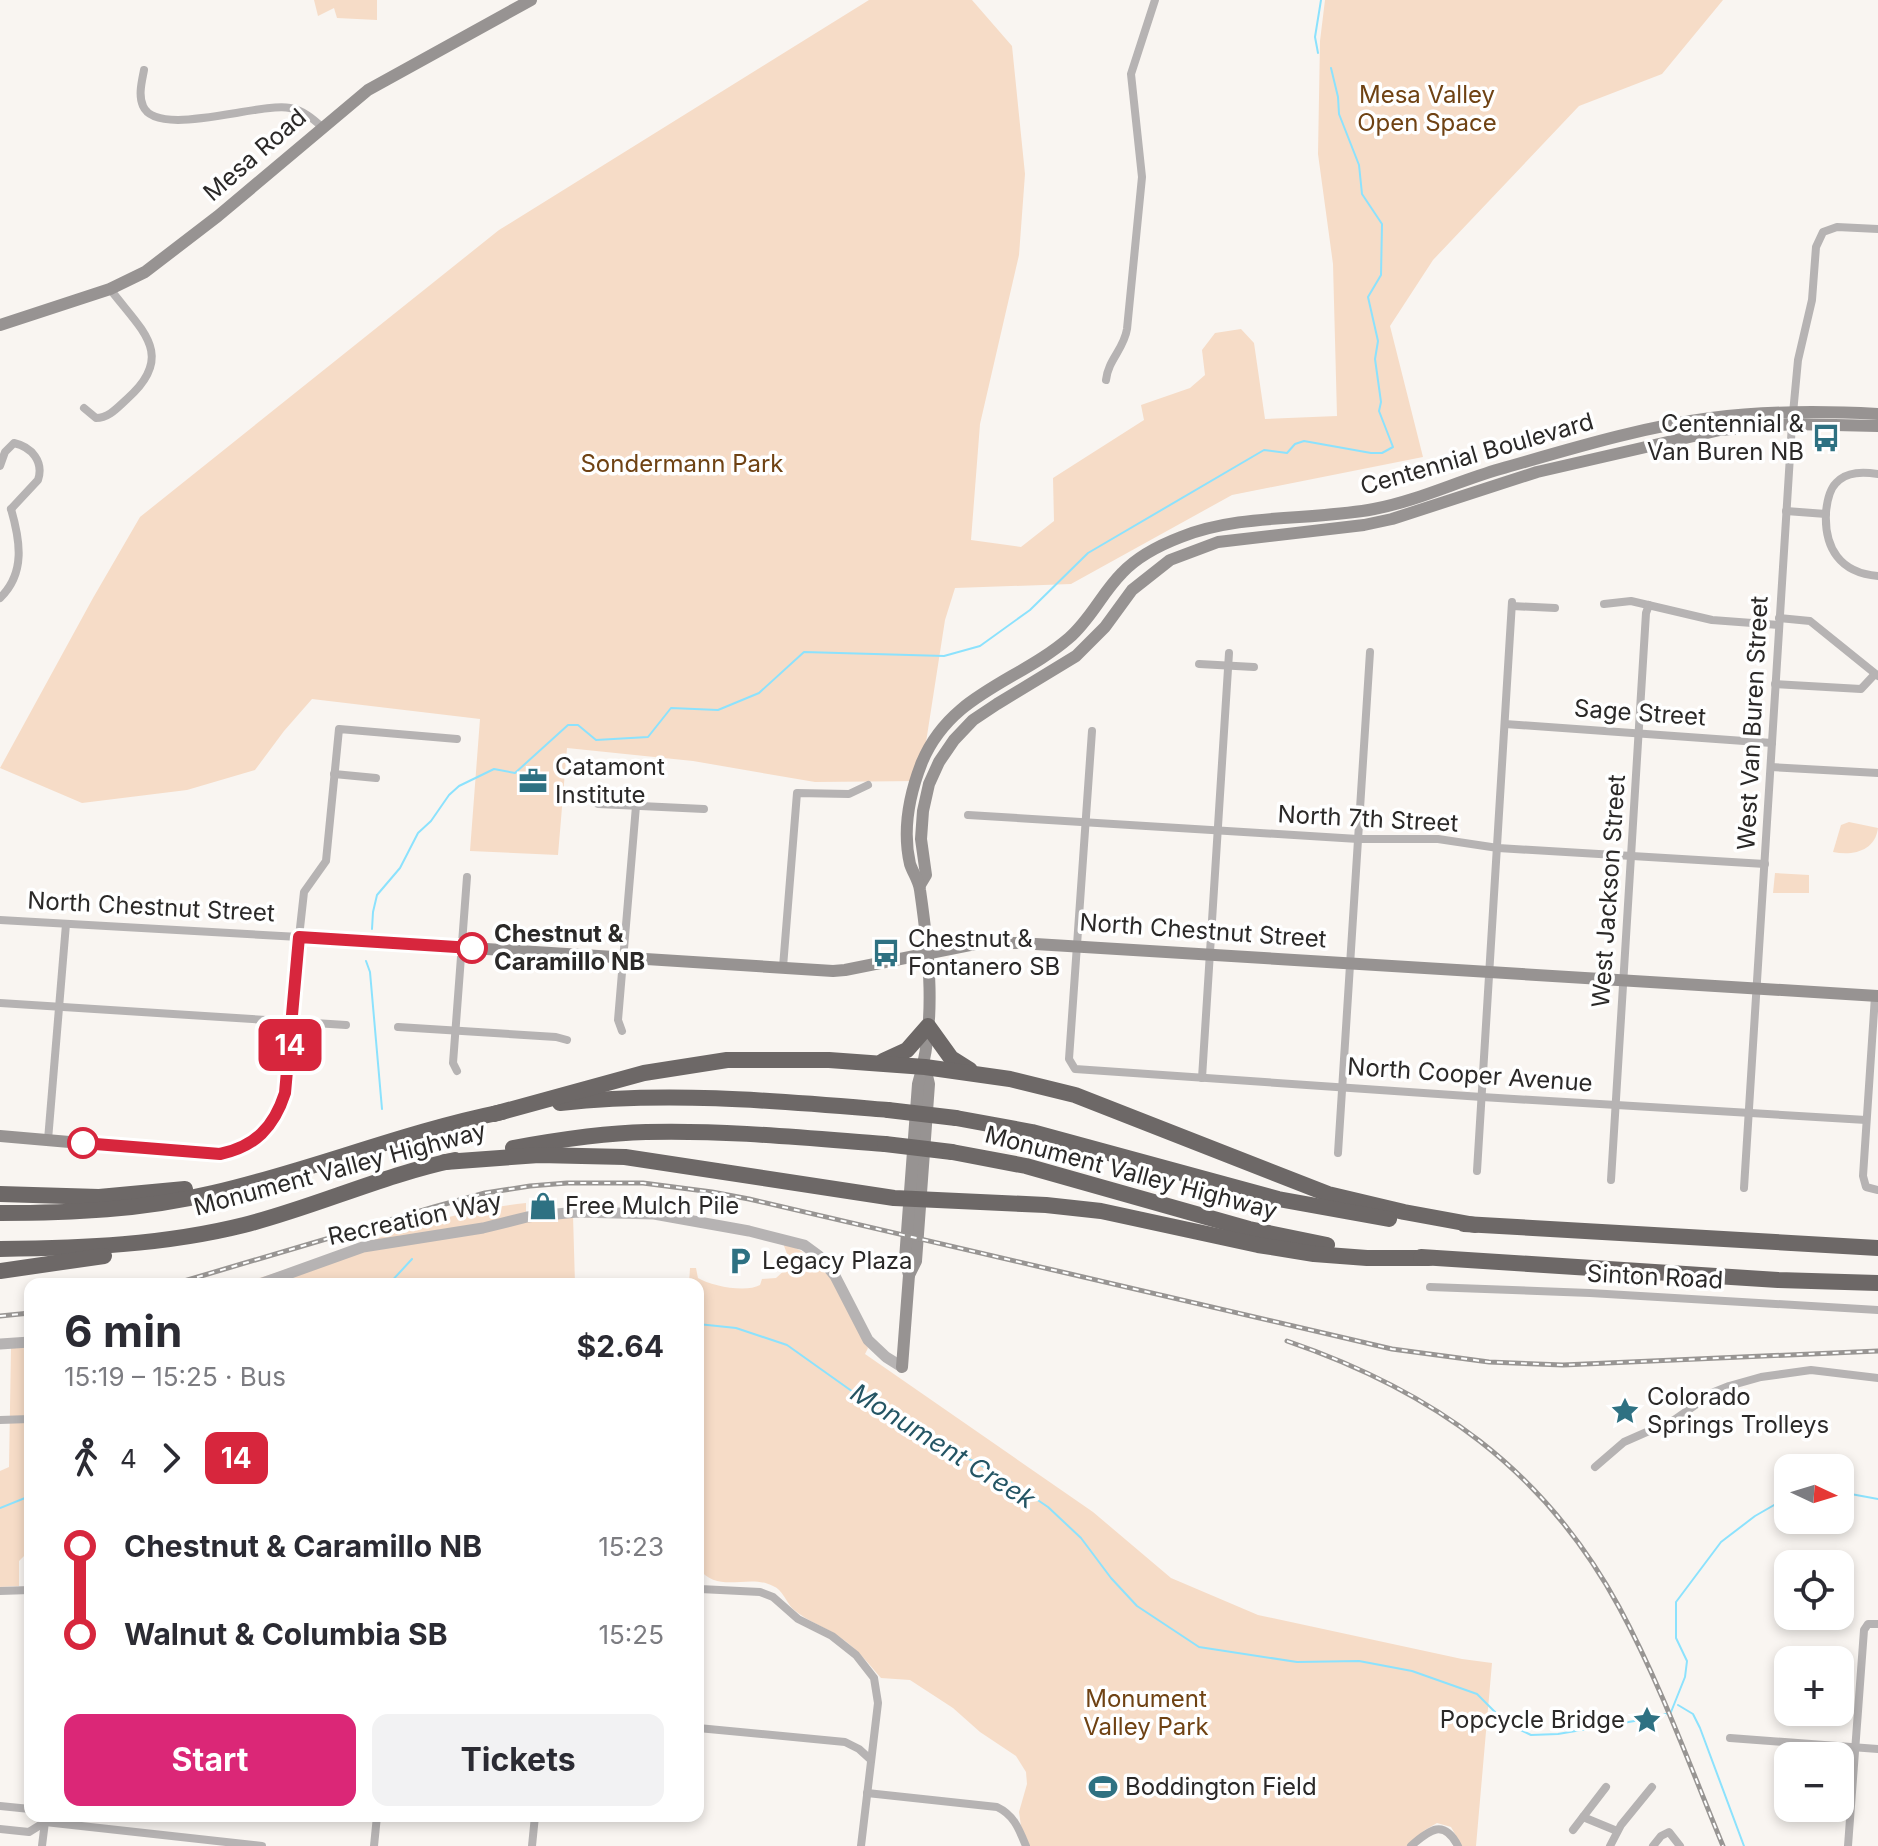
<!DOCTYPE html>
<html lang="en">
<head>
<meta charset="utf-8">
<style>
	body { margin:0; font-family:Inter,sans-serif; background:#f2f2f3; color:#2b2b33; height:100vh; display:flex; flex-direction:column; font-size:30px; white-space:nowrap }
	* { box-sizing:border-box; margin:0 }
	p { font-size:26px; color:#7c7c81 }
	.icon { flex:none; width:44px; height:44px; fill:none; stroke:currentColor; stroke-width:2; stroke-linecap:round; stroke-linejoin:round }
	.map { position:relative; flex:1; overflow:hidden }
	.sheet { position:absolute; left:24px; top:1278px; width:680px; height:544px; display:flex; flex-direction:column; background:#fff; border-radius:16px; box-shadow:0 4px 12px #0003 }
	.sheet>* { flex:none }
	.badge { padding:0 16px; border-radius:12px; font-size:28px; line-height:52px }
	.needle { width:52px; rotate:94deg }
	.buttons { position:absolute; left:1774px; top:1454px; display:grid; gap:16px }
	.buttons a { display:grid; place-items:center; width:80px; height:80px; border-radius:16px; background:#fff; box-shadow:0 4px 12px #0003; font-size:40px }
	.map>.badge { position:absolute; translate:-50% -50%; box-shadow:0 0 0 4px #fff }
	.legs { display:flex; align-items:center; gap:12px; height:88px; padding:0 40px; font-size:26px }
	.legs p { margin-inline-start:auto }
	.headline { display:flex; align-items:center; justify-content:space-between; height:136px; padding:0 40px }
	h1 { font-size:44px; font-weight:700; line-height:60px }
	.cta { display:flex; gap:16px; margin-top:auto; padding:16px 40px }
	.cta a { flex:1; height:92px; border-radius:16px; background:#db2777; color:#fff; font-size:32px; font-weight:700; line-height:92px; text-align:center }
	.cta a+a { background:#f2f2f3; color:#2b2b33 }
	ul { padding:0 40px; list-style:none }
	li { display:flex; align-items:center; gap:28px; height:88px; font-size:30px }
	li i { display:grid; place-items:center; width:12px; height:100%; margin:0 10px; background:currentColor }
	li i::after { content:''; width:20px; height:20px; margin:-10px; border:6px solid; border-radius:50%; background:#fff }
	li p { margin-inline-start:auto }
	li:first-child i { background:linear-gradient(#0000 50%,currentColor 0) }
	li:last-child i { background:linear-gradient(currentColor 50%,#0000 0) }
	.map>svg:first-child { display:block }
	.green { fill:#f6dcc7 }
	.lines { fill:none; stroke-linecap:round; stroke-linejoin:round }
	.stream { stroke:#8ce2fd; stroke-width:2 }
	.minor { stroke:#b6b3b3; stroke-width:8 }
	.tertiary { stroke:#b6b3b3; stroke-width:11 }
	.secondary { stroke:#979392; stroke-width:12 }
	.motorway { stroke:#6d6867; stroke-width:16 }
	.rail-casing { stroke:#989593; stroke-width:5 }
	.rail { stroke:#fff; stroke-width:2; stroke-dasharray:6; stroke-linecap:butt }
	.motorway-bridge { stroke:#6d6867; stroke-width:16 }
	.line-1-casing { stroke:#fff; stroke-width:18 }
	.line-1 { stroke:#d7263d; stroke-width:12 }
	.stop-1-dot { fill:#fff; stroke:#d7263d; stroke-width:4 }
	.labels { text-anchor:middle; stroke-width:7; stroke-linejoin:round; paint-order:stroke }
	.park-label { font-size:24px; fill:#6f4213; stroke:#fff }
	.street-label { font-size:24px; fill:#2b2928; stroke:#fff }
	.poi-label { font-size:24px; fill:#2b2928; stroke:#fff; text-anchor:start }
	.stop-label { font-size:24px; font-weight:bold; fill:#2b2928; stroke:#fff; text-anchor:start }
	.water-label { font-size:26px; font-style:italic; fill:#245564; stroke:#fff }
</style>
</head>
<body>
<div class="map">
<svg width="1878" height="1846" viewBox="0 0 1878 1846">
	<rect width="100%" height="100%" fill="#f9f5f1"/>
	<!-- green -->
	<g class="green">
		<path d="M314,0h63v20l-40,-2 -3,-10 -16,8z"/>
		<path d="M869,0h103l40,46 13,128 -6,81 -39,169 -9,116 50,7 33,-26 -1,-43 91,-58 -3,-15 49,-17 15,-13 -3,-25 13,-17 26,-4 13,14 11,76 72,-3 -4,-152 -15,-110 2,-113 5,-41h398l-61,74 -83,32 -146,154 -43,66 33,131 -191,38 -161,89 -116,4 -10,32 -25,161 -105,1 -122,-21 -126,-13 -9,107 -88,-4 10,-132 -168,-20 -28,32 -29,39 -68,20 -105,13 -82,-35 93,-170 47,-81 359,-287z"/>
		<path d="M1849,822l29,6c-3,23 -25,28 -45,24l8,-27z"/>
		<path d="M1775,873l34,2v18h-36z"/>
		<path d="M526,1203v17l47,-5 2,69h-336c95,-27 188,-71 287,-81z"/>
		<path d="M783,1243c53,18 58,61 85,105l-3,6 228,158 78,66 87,37 204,44 30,4 -16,183h-14l-11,-19 -14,-4 -12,7 -18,16h-377l-9,-20 -2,-14 8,-28 -1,-12 -10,-16 -36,-24 -27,-24 -43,-28 -29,-2c-12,-14 -25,-30 -40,-40 -15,-11 -33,-16 -48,-29 -7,-7 -10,-19 -20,-23 -25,-13 -54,9 -75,-18v-284h-9l1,-16h6l2,10c13,8 48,15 62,7l2,-6 14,-1 11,-10 -4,-2 1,-10 3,-2z"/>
		<path d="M29,1333l1,217 -11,11v25l-19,1v-116l9,-4 2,-119h17z"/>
	</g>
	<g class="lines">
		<!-- stream -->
		<g class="stream">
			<path d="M1318,53l-3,-16 6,-37"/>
			<path d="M372,929l1,-17 4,-17 23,-27 18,-35 13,-12 18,-26 10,-9 35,-17 21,4 53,-48h10l18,15 52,-3 23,-29 47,2 41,-17 45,-41 140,4 36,-10 50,-36 58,-57 176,-103 23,3 8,-9 9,-3 67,12h11l11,-6 -14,-36 2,-9 -6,-43 3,-18 -10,-44 13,-22 1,-51 -20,-30 -3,-29 -20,-51 -1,-17 -7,-29"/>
			<path d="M366,961l4,11 12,137"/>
			<path d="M389,1284l23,-25"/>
			<path d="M698,1324l38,4 51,17 97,69 121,64 43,29 33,31 30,40 26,28 62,41 98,15 62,-1 53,10 65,23 29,29 25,12 27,-1 100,-17 13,-5 14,-35 2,-16 -11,-23v-36l45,-60 34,-26 33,-19"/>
			<path d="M1840,1492l38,7"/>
			<path d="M0,1508l30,-12"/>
			<path d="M1678,1705l15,9 7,14 44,118"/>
		</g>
		<!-- minor -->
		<g class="minor">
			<path d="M144,70c-2,11 -6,25 -1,36 14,33 116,-4 147,2 14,3 22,10 32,19"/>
			<path d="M1106,380c2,-20 18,-31 21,-51l15,-152 -11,-103 24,-74"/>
			<path d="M84,408l12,10c13,0 22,-11 31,-19 50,-44 14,-69 -17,-110"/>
			<path d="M0,466l5,-14 9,-9c18,4 30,19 24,37l-27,29"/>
			<path d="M1878,474c-14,-2 -31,-3 -42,9 -7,7 -9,19 -10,29 -2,36 14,61 52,64"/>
			<path d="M1786,511l40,3"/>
			<path d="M0,598c26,-25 20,-58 11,-89"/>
			<path d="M1604,604l27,-3 81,19 67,5"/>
			<path d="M1512,606l43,2"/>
			<path d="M1779,618l31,3 68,55"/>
			<path d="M1199,664l55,3"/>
			<path d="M1775,684l86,5 14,-15"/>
			<path d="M1505,724l267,19"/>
			<path d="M1092,731l-23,328 6,10 407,28 384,23"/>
			<path d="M1771,767l107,6"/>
			<path d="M334,774l42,4"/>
			<path d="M598,804l106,5"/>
			<path d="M968,815l390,24h80l60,9 267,16"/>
			<path d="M0,920l299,17 5,-45 22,-31 13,-132 118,10"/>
			<path d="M783,967l14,-174 52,1 19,-9"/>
			<path d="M1875,996l-12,180 3,11 12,3"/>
			<path d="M0,1003l346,22"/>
			<path d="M398,1027l158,10 11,3"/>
			<path d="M622,1031l-4,-11 18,-214"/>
			<path d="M457,1071l-4,-8 14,-186"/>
			<path d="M1202,1078l27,-425"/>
			<path d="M48,1140l18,-216"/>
			<path d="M1338,1153l32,-501"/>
			<path d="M1477,1171l35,-569"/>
			<path d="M1611,1180l35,-567 3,-8"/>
			<path d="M1744,1188l48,-764 6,-64 14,-60 4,-53 7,-15 14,-5 41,2"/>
			<path d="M1430,1287l160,6 288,17"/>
			<path d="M0,1420l30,-1"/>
			<path d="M1595,1467l29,-25 50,-22 40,-28 15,-6 32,-9 50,-7 67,8"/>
			<path d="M698,1583l2,6 60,3 13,5 25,22 34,17 24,19 18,23 4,25 -17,143"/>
			<path d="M0,1591l30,-1"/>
			<path d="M698,1728l147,14 14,7 11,10"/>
			<path d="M1730,1738l148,11"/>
			<path d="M867,1793l130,14c17,8 22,22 29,39"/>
			<path d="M0,1806l30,3"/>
			<path d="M39,1816l6,6 217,24"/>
			<path d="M1583,1817l34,14"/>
			<path d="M0,1829l29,3 16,-10"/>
			<path d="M1573,1830l33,-43"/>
			<path d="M42,1846l3,-24"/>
			<path d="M374,1846l3,-30"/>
			<path d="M532,1846l3,-30"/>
			<path d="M1411,1846c19,-17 33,-27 47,0"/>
			<path d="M1610,1846l11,-21 31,-38"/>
			<path d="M1653,1846l8,-10 8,-4 11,14"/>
			<path d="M1848,1846l16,-216 4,-6h10"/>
		</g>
		<!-- tertiary -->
		<g class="tertiary">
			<path d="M260,1284l103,-37 120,-19 44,-11 50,-5 77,2 95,17 55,14 15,11 16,20 33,64 18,17 16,10"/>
			<path d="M0,1344l30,-2"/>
		</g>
		<!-- secondary -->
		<g class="secondary">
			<path d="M0,325l110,-36 35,-17 73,-56 150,-126 163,-90"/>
			<path d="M920,885l6,-10 -5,-36 2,-28 6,-27 10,-22 15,-22 19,-20 24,-16 79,-48 29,-29 27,-37 38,-30 48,-18 146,-17 28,-6 145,-47 183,-42 72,-6 86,2"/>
			<path d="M0,1136l208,18c73,-3 78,-58 83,-117 3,-33 5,-66 8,-100l534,34 12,-1 135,-27h39l859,53"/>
			<path d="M909,1275l7,-14 13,-177 -4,-17"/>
			<path d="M902,1367l7,-92 -4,-16 13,-175c19,-61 11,-132 2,-194 -1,-9 -7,-17 -10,-26 -8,-35 -1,-69 12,-102 29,-69 96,-80 147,-124 22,-19 33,-45 53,-65 15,-16 38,-28 59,-36 60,-24 130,-16 193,-28 43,-8 84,-28 126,-40 67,-19 141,-42 211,-51 54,-7 112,-7 167,-4"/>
		</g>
		<!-- motorway -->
		<g class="motorway">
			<path d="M883,1061l24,-11 21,-24 23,32 19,12"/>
			<path d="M560,1103c110,-12 218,-2 328,7"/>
			<path d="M494,1114l150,-41 83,-13h102l96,7 85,12 65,16 253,99 76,18 71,13"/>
			<path d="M956,1118l76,14 246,67 111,20"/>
			<path d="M513,1148c44,-8 88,-15 133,-16 80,-2 160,6 239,12"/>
			<path d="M952,1152l74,14 223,63 78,16"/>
			<path d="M445,1162l94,-7 86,2 269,41 152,7 55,6 157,34 56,9 53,4h62"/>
			<path d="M0,1194l99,3 86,-8"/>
			<path d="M0,1213c72,0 142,-3 213,-20 97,-22 190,-61 289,-81"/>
			<path d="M1464,1224l414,24"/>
			<path d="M0,1249c82,-1 164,-4 244,-24 71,-18 139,-50 211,-65"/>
			<path d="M1421,1257l357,23 100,3"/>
			<path d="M0,1271l104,-15"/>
		</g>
		<defs>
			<g id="rail">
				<path d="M174,1284l260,-77 51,-14 45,-7 37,-3h76l69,9 37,7 643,150 97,13 74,3 315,-14"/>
				<path d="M0,1316l30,-3"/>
				<path d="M1287,1341c146,50 257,128 332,266 41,76 71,159 104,239"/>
			</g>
		</defs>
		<!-- rail casing -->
		<use href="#rail" class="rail-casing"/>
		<!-- rail -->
		<use href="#rail" class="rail"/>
		<!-- motorway-bridge -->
		<g class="motorway-bridge">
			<path d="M888,1110l68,8"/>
			<path d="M885,1144l67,8"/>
		</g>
	</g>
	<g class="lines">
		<defs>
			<path id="line-1" d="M83,1143l137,11c35,-7 54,-27 65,-61l14,-156 173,11"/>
		</defs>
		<!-- line-1 casing -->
		<use href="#line-1" class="line-1-casing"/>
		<!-- line-1 -->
		<use href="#line-1" class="line-1"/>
	</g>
	<!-- icons -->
	<defs>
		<symbol id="bus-bare" viewBox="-9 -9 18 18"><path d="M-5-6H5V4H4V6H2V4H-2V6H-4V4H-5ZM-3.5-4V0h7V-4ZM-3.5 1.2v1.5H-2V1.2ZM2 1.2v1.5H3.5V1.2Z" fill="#2e7182" stroke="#fff" stroke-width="2.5" paint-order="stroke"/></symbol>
		<symbol id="office-bare" viewBox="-9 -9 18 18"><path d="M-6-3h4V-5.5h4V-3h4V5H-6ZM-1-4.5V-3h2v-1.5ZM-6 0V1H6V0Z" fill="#2e7182" stroke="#fff" stroke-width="2.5" paint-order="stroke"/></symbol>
		<symbol id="shop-bare" viewBox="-9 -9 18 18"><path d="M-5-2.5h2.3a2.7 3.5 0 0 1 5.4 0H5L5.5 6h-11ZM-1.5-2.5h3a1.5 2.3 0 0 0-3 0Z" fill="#2e7182" stroke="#fff" stroke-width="2.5" paint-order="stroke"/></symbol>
		<symbol id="parking-bare" viewBox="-9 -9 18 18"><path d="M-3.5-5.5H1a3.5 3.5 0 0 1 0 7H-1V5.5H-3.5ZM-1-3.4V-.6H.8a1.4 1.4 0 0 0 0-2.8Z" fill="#2e7182" stroke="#fff" stroke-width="2.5" paint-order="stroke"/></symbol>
		<symbol id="sight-bare" viewBox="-9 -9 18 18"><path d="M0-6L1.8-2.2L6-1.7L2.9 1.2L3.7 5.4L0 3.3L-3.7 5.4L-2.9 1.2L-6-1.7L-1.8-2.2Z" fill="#2e7182" stroke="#fff" stroke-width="2.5" paint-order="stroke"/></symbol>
		<symbol id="stadium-bare" viewBox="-9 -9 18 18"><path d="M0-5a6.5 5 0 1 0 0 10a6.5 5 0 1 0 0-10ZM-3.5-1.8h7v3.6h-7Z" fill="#2e7182" stroke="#fff" stroke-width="2.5" paint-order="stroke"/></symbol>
	</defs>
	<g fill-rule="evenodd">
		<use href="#bus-bare" x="1806" y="418" width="40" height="40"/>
		<use href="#office-bare" x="513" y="761" width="40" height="40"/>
		<use href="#bus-bare" x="866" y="933" width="40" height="40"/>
		<use href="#shop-bare" x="523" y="1186" width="40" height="40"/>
		<use href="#parking-bare" x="720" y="1241" width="40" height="40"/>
		<use href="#sight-bare" x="1605" y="1391" width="40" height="40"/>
		<use href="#sight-bare" x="1627" y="1700" width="40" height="40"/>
		<use href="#stadium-bare" x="1083" y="1767" width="40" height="40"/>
	</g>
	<!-- markers -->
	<g class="stop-1-dot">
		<circle cx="472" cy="948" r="14"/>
		<circle cx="83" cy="1143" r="14"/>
	</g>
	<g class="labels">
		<!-- park labels -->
		<g class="park-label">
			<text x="1427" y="103">Mesa Valley<tspan x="1427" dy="28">Open Space</tspan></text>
			<text x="682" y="472">Sondermann Park</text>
			<text x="1146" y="1707">Monument<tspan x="1146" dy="28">Valley Park</tspan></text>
		</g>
		<!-- street labels -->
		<g class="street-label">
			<text transform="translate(255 155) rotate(-41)" y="8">Mesa Road</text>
			<text transform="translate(1477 454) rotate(-16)" y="8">Centennial Boulevard</text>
			<text transform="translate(1640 713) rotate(4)" y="8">Sage Street</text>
			<text transform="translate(1753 723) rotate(-87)" y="8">West Van Buren Street</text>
			<text transform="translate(1368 819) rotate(3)" y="8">North 7th Street</text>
			<text transform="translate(1609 891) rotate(-86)" y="8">West Jackson Street</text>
			<text transform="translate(151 907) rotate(3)" y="8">North Chestnut Street</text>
			<text transform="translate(1203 931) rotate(4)" y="8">North Chestnut Street</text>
			<text transform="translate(1470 1075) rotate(4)" y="8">North Cooper Avenue</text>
			<text transform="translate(340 1169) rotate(-15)" y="8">Monument Valley Highway</text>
			<text transform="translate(1131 1173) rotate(15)" y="8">Monument Valley Highway</text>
			<text transform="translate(415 1219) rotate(-12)" y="8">Recreation Way</text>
			<text transform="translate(1655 1277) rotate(3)" y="8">Sinton Road</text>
		</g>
		<!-- poi labels -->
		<g class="poi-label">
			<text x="1804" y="432" text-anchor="end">Centennial &amp;<tspan x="1804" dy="28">Van Buren NB</tspan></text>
			<text x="555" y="775">Catamont<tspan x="555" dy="28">Institute</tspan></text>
			<text x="908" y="947">Chestnut &amp;<tspan x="908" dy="28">Fontanero SB</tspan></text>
			<text x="565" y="1214">Free Mulch Pile</text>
			<text x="762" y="1269">Legacy Plaza</text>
			<text x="1647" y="1405">Colorado<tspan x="1647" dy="28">Springs Trolleys</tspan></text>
			<text x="1625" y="1728" text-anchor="end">Popcycle Bridge</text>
			<text x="1125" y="1795">Boddington Field</text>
		</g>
		<!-- stop labels -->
		<g class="stop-label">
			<text x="494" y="942">Chestnut &amp;<tspan x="494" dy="28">Caramillo NB</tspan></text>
		</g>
		<!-- water labels -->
		<g class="water-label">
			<text transform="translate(943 1446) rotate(32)" y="9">Monument Creek</text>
		</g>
	</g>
</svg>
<div class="buttons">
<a><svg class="needle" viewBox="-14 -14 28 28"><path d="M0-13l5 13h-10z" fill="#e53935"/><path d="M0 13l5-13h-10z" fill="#7c7c81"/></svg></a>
<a><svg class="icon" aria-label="locate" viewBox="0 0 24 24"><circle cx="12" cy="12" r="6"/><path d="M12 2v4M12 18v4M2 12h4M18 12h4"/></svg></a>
<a>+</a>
<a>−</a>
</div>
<b class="badge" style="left:290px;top:1045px;background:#d7263d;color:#fff">14</b>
<section class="sheet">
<div class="headline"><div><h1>6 min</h1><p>15:19 – 15:25 · Bus</p></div><b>$2.64</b></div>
<div class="legs"><svg class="icon" aria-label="walk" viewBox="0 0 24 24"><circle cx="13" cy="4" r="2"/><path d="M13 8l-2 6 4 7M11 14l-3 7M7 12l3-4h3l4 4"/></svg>4<svg class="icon" aria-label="forward" viewBox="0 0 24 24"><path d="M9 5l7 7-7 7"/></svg><b class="badge" style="background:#d7263d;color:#fff">14</b></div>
<ul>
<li><i style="color:#d7263d"></i><b>Chestnut &amp; Caramillo NB</b><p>15:23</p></li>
<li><i style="color:#d7263d"></i><b>Walnut &amp; Columbia SB</b><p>15:25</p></li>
</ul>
<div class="cta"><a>Start</a><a>Tickets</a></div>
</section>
</div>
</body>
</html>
